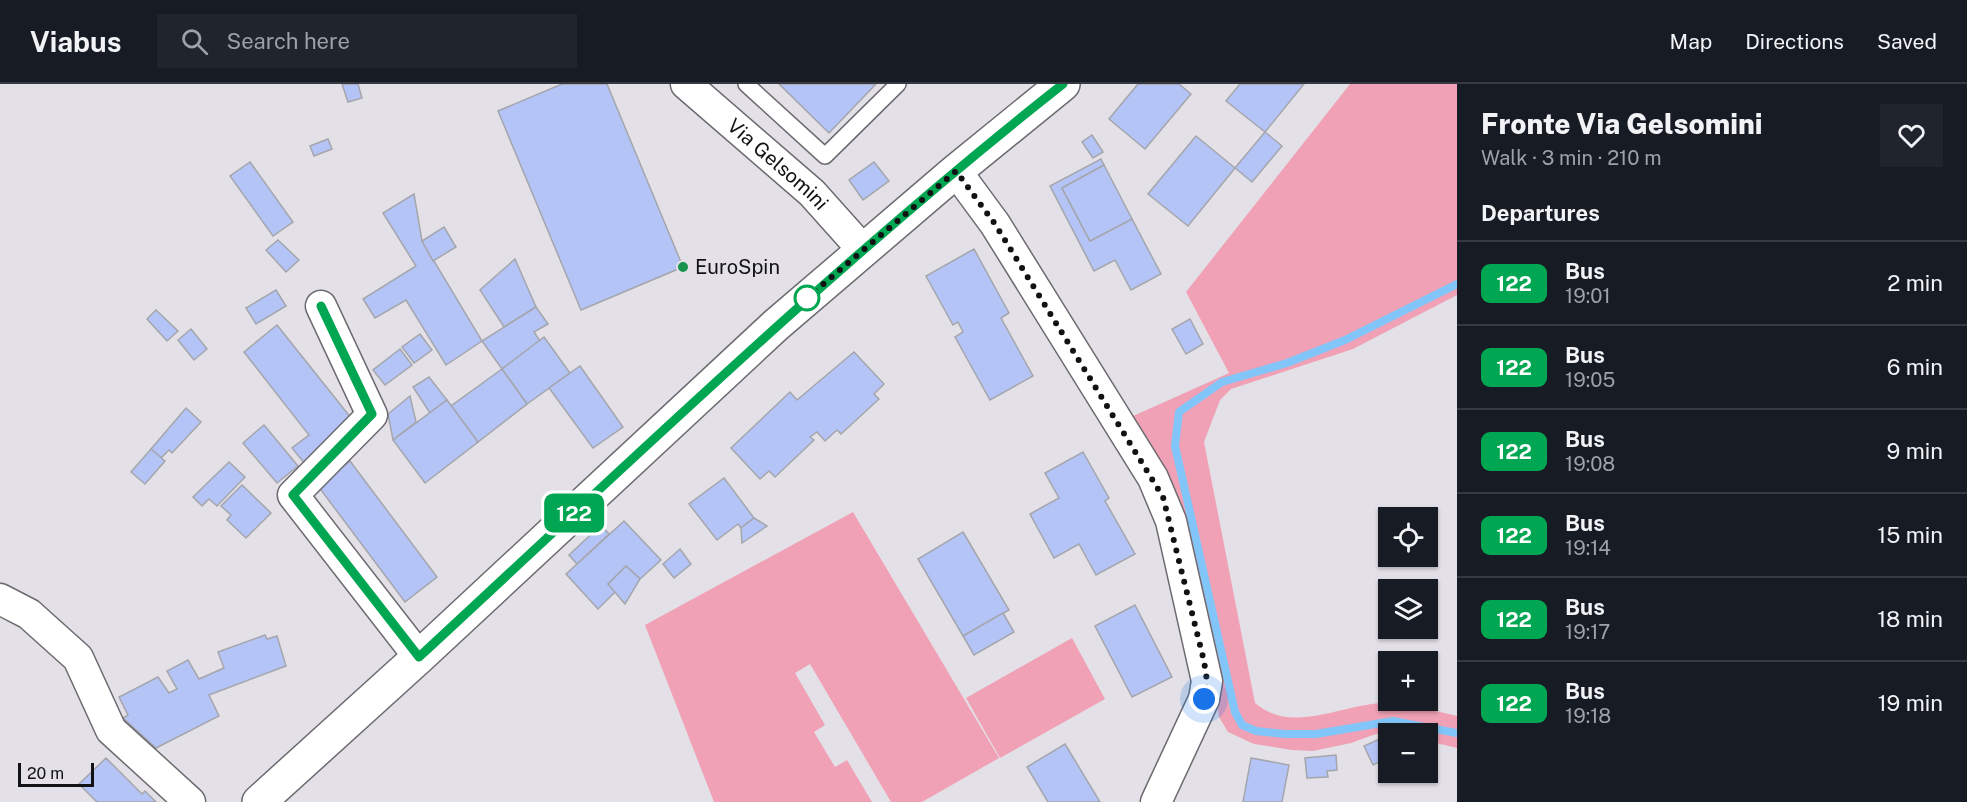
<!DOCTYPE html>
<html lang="en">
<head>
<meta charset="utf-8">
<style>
	body { margin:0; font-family:"Public Sans",sans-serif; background:#20242c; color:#f1f3f6; height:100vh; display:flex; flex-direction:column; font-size:22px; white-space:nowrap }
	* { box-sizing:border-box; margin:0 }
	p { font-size:20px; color:#9ea1a6 }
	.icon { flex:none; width:33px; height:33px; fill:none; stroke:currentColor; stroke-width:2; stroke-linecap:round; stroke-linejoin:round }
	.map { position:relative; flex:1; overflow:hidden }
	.panel { display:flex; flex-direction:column; background:#171b24; width:510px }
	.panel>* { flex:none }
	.badge { padding:0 12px; border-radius:9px; font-size:21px; line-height:39px }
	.controls { position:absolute; left:1378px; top:423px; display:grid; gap:12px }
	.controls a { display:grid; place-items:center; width:60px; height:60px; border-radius:0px; background:#171b24; box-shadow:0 2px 4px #0004; font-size:30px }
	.scale { position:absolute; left:18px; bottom:15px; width:76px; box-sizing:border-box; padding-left:6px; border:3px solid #121113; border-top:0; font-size:16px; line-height:21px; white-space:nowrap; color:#121113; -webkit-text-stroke:4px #e3e1e7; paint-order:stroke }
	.you { position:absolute; width:30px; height:30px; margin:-15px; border:4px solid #fff; border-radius:50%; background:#1a73e8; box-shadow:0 0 0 9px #1a73e833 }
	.map>.badge { position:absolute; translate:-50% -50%; box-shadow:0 0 0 3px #fff }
	h2 { padding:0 24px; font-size:22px; line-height:54px }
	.round { display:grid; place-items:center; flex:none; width:63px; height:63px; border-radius:0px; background:#20242c }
	.overview { display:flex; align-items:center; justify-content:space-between; height:102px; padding:0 24px }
	h1 { font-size:28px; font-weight:800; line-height:45px }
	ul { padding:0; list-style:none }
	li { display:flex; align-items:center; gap:18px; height:84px; padding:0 24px; border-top:2px solid #363941 }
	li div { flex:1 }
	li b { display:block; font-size:22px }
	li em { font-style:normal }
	li .badge { min-width:66px; font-weight:700; text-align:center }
	header { display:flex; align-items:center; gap:36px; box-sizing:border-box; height:84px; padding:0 30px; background:#171b24; border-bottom:2px solid #363941 }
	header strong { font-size:28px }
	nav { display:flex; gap:33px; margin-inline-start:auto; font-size:21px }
	.search { width:420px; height:54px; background:#20242c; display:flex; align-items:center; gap:15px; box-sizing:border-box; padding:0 21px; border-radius:0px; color:#9ea1a6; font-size:22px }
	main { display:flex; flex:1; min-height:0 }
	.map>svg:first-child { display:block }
	.green { fill:#f0a1b5 }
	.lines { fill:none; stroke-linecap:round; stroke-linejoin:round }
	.stream { stroke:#82c5f8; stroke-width:8 }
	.building { fill:#b5c4f7; stroke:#a4a6ac; stroke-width:1.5 }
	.lane-casing { stroke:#6c6a70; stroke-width:18 }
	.street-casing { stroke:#6c6a70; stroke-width:33 }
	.secondary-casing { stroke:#6c6a70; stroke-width:36 }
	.lane { stroke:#fff; stroke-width:15 }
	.street { stroke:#fff; stroke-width:30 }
	.secondary { stroke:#fff; stroke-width:33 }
	.line-casing { stroke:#fff; stroke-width:14 }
	.line { stroke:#00a651; stroke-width:9 }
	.walk { stroke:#121113; stroke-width:6; stroke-dasharray:0 10.8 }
	.poi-dot { fill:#19924e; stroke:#e3e1e7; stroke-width:2 }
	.stop-dot { fill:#fff; stroke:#00a651; stroke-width:3 }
	.labels { text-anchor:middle; stroke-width:5; stroke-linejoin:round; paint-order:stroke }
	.street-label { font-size:20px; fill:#121113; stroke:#e3e1e7 }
	.poi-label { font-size:20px; fill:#121113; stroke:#e3e1e7; text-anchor:start }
</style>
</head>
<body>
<header>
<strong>Viabus</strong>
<div class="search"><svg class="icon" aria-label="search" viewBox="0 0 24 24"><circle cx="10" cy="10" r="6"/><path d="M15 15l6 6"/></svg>Search here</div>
<nav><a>Map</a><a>Directions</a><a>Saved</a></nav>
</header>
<main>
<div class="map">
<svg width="1457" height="718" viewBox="0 0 1457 718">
	<rect width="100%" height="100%" fill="#e3e1e7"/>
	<!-- green -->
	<g class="green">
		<path d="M1350,0h107v211l-104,54 -122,40 -11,11 -16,42 51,261c39,33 89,-1 134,0 23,1 46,8 68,13v32l-29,-7v-7h-52l-25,9 -38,8 -21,-1 -38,-6 -26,-12 -9,-15 -7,-53 -81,-247 98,-44 -43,-81z"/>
		<path d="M853,428l146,246 -77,44h-31l-81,-138 -15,9 30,52 -11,7 21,35 12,-7 25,42h-158l-69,-177z"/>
		<path d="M1072,554l33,61 -105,59 -34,-60z"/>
	</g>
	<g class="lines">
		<!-- stream -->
		<path class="stream" d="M1457,200l-112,56 -58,23 -65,19 -43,30 -4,34 60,266 7,13 14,6 29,3h31l77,-13 64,12"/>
	</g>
	<!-- building -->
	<g class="building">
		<path d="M342,0h16l4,14 -14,4z"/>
		<path d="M562,0h45l76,183 -102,43 -83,-199z"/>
		<path d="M779,0h97l-47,49z"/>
		<path d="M1138,0h41l12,10 -46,55 -36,-30z"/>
		<path d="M1240,0h64l-39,48 -39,-31z"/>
		<path d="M1265,48l17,14 -30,36 -17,-14z"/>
		<path d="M1092,51l11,17 -10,6 -11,-16z"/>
		<path d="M1196,52l39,32 -47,58 -40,-32z"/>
		<path d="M328,55l4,10 -18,7 -4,-10z"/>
		<path d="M1101,75l3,6 -42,23 28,53 42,-22 29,55 -30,16 -16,-30 -21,11 -44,-85z"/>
		<path d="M250,78l43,60 -20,14 -43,-60z"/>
		<path d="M874,78l15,19 -26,19 -14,-20z"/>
		<path d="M1104,81l28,54 -42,22 -28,-53z"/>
		<path d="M414,110l8,47 60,100 -36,24 -40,-65 -31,18 -12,-19 53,-33 -33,-53z"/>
		<path d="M444,143l12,20 -23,14 -11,-20z"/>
		<path d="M278,156l21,20 -13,12 -20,-22z"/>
		<path d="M974,165l35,64 -8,5 32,58 -43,24 -35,-63 8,-5 -5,-10 -5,3 -27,-49z"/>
		<path d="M515,175l21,48 -32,20 -24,-37z"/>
		<path d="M276,206l10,16 -30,18 -10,-16z"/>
		<path d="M536,223l12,17 -14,8 6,9 -38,28 -20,-28z"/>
		<path d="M156,226l22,21 -11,10 -20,-22z"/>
		<path d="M1190,235l13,25 -17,10 -14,-25z"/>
		<path d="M277,241l78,98 -50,41 -13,-16 17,-13 -65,-83z"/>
		<path d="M191,245l16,20 -13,11 -16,-20z"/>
		<path d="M420,250l12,16 -18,13 -12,-16z"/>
		<path d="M544,253l26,36 -43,31 -25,-35z"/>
		<path d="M400,265l12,16 -27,20 -12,-15z"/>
		<path d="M854,268l30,32 -10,10 5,5 -38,35 -4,-4 -12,11 -8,-9 -7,5 4,3 -39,37 -6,-6 -9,8 -29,-31 59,-56 7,8z"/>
		<path d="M580,282l43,61 -30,21 -44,-60z"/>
		<path d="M502,285l25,35 -49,38 -27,-36z"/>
		<path d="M429,293l18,23 -17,13 -17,-26z"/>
		<path d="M410,312l6,26 -23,18 -5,-26z"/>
		<path d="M447,316l31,42 -53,41 -32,-43z"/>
		<path d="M186,324l15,14 -29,31 -3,-3 -8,8 -10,-9z"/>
		<path d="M264,341l34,41 -21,17 -34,-40z"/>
		<path d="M151,365l14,12 -20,23 -14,-12z"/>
		<path d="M1083,368l26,46 -4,3 30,53 -39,21 -17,-31 -25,14 -24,-44 29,-16 -14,-25z"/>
		<path d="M350,377l87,116 -32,25 -87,-116z"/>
		<path d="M229,378l16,15 -28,29 -8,-7 -7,7 -9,-9z"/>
		<path d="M724,394l30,40 -13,10 -3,-4 -21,16 -28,-36z"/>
		<path d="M242,401l29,28 -25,25 -19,-18 4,-5 -10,-9z"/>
		<path d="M754,434l13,8 -25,17 -1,-15z"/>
		<path d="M624,437l37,39 -21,19 -14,-13 -18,18 8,7 -18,18 -32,-35z"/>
		<path d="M601,441l8,9 -32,30 -8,-9z"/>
		<path d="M963,448l46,78 -46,26 -45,-77z"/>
		<path d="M680,465l11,15 -17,14 -11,-14z"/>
		<path d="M626,482l14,13 -15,25 -17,-20z"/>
		<path d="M1135,521l37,72 -40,20 -37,-71z"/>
		<path d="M1003,529l11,19 -40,23 -11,-19z"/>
		<path d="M265,551l2,4 10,-3 9,30 -77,29 10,21 -63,32 -33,-30 5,-3 -9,-18 39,-20 11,16 8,-4 -10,-18 21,-11 11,19 25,-11 -6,-16z"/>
		<path d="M1384,653l5,20 -16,8 -9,-19z"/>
		<path d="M1065,660l35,58h-52l-21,-35z"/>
		<path d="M1336,671l1,15 -10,1 1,6 -21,1 -2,-20z"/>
		<path d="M106,674l36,36 3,-3 11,11h-59l-18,-18z"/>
		<path d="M1251,674l38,7 -7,37h-39z"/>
	</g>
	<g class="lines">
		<defs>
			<path id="lane" d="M746,0l79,72 73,-72"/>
			<g id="street">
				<path id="s1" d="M686,0l126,109 51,57"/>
				<path d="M956,87l39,53 158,254 18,43 36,160 -3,18 -48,103"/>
				<path d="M321,222l51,109 -79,80 126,162"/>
				<path d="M0,515l29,15 49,44 33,72 79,72"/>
			</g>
			<path id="secondary" d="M259,718l160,-145 357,-332 180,-154 107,-87"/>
		</defs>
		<!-- lane casing -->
		<use href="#lane" class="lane-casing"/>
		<!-- street casing -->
		<use href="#street" class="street-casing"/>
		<!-- secondary casing -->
		<use href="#secondary" class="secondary-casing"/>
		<!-- lane -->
		<use href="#lane" class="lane"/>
		<!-- street -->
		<use href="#street" class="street"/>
		<!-- secondary -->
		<use href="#secondary" class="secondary"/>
	</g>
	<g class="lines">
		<defs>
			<path id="line" d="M321,222l51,108 -79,81 126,162c211,-195 418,-395 644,-573"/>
		</defs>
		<!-- line casing -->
		<use href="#line" class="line-casing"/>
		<!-- line -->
		<use href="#line" class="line"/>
		<!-- walk -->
		<path class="walk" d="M807,214l149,-127 39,53 168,273 41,164 3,20 -3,18"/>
	</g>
	<!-- markers -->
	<circle class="poi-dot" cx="683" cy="183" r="6"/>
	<circle class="stop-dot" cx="807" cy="214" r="12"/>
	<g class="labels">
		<!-- street labels -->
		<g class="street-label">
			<text dy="7" stroke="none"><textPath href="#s1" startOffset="122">Via Gelsomini</textPath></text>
		</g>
		<!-- poi labels -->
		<g class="poi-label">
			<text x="695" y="190">EuroSpin</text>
		</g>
	</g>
</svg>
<div class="controls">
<a><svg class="icon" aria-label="locate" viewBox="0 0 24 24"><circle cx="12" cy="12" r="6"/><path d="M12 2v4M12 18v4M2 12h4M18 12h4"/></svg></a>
<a><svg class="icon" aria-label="layers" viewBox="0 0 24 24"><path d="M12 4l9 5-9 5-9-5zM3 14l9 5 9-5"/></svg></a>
<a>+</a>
<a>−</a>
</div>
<div class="scale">20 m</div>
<div class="you" style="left:1204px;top:615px"></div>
<b class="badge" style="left:574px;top:429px;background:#00a651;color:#fff">122</b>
</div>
<section class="panel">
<div class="overview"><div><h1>Fronte Via Gelsomini</h1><p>Walk · 3 min · 210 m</p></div><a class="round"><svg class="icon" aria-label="heart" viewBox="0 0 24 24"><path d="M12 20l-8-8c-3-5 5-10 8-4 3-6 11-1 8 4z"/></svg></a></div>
<h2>Departures</h2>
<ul>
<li><span class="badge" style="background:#00a651;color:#fff">122</span><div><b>Bus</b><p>19:01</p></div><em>2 min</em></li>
<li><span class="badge" style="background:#00a651;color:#fff">122</span><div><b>Bus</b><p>19:05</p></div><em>6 min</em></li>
<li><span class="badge" style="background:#00a651;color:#fff">122</span><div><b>Bus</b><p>19:08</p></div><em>9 min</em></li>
<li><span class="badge" style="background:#00a651;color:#fff">122</span><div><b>Bus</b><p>19:14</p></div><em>15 min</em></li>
<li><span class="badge" style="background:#00a651;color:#fff">122</span><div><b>Bus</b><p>19:17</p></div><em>18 min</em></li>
<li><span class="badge" style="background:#00a651;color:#fff">122</span><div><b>Bus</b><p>19:18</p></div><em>19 min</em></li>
</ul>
</section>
</main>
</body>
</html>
